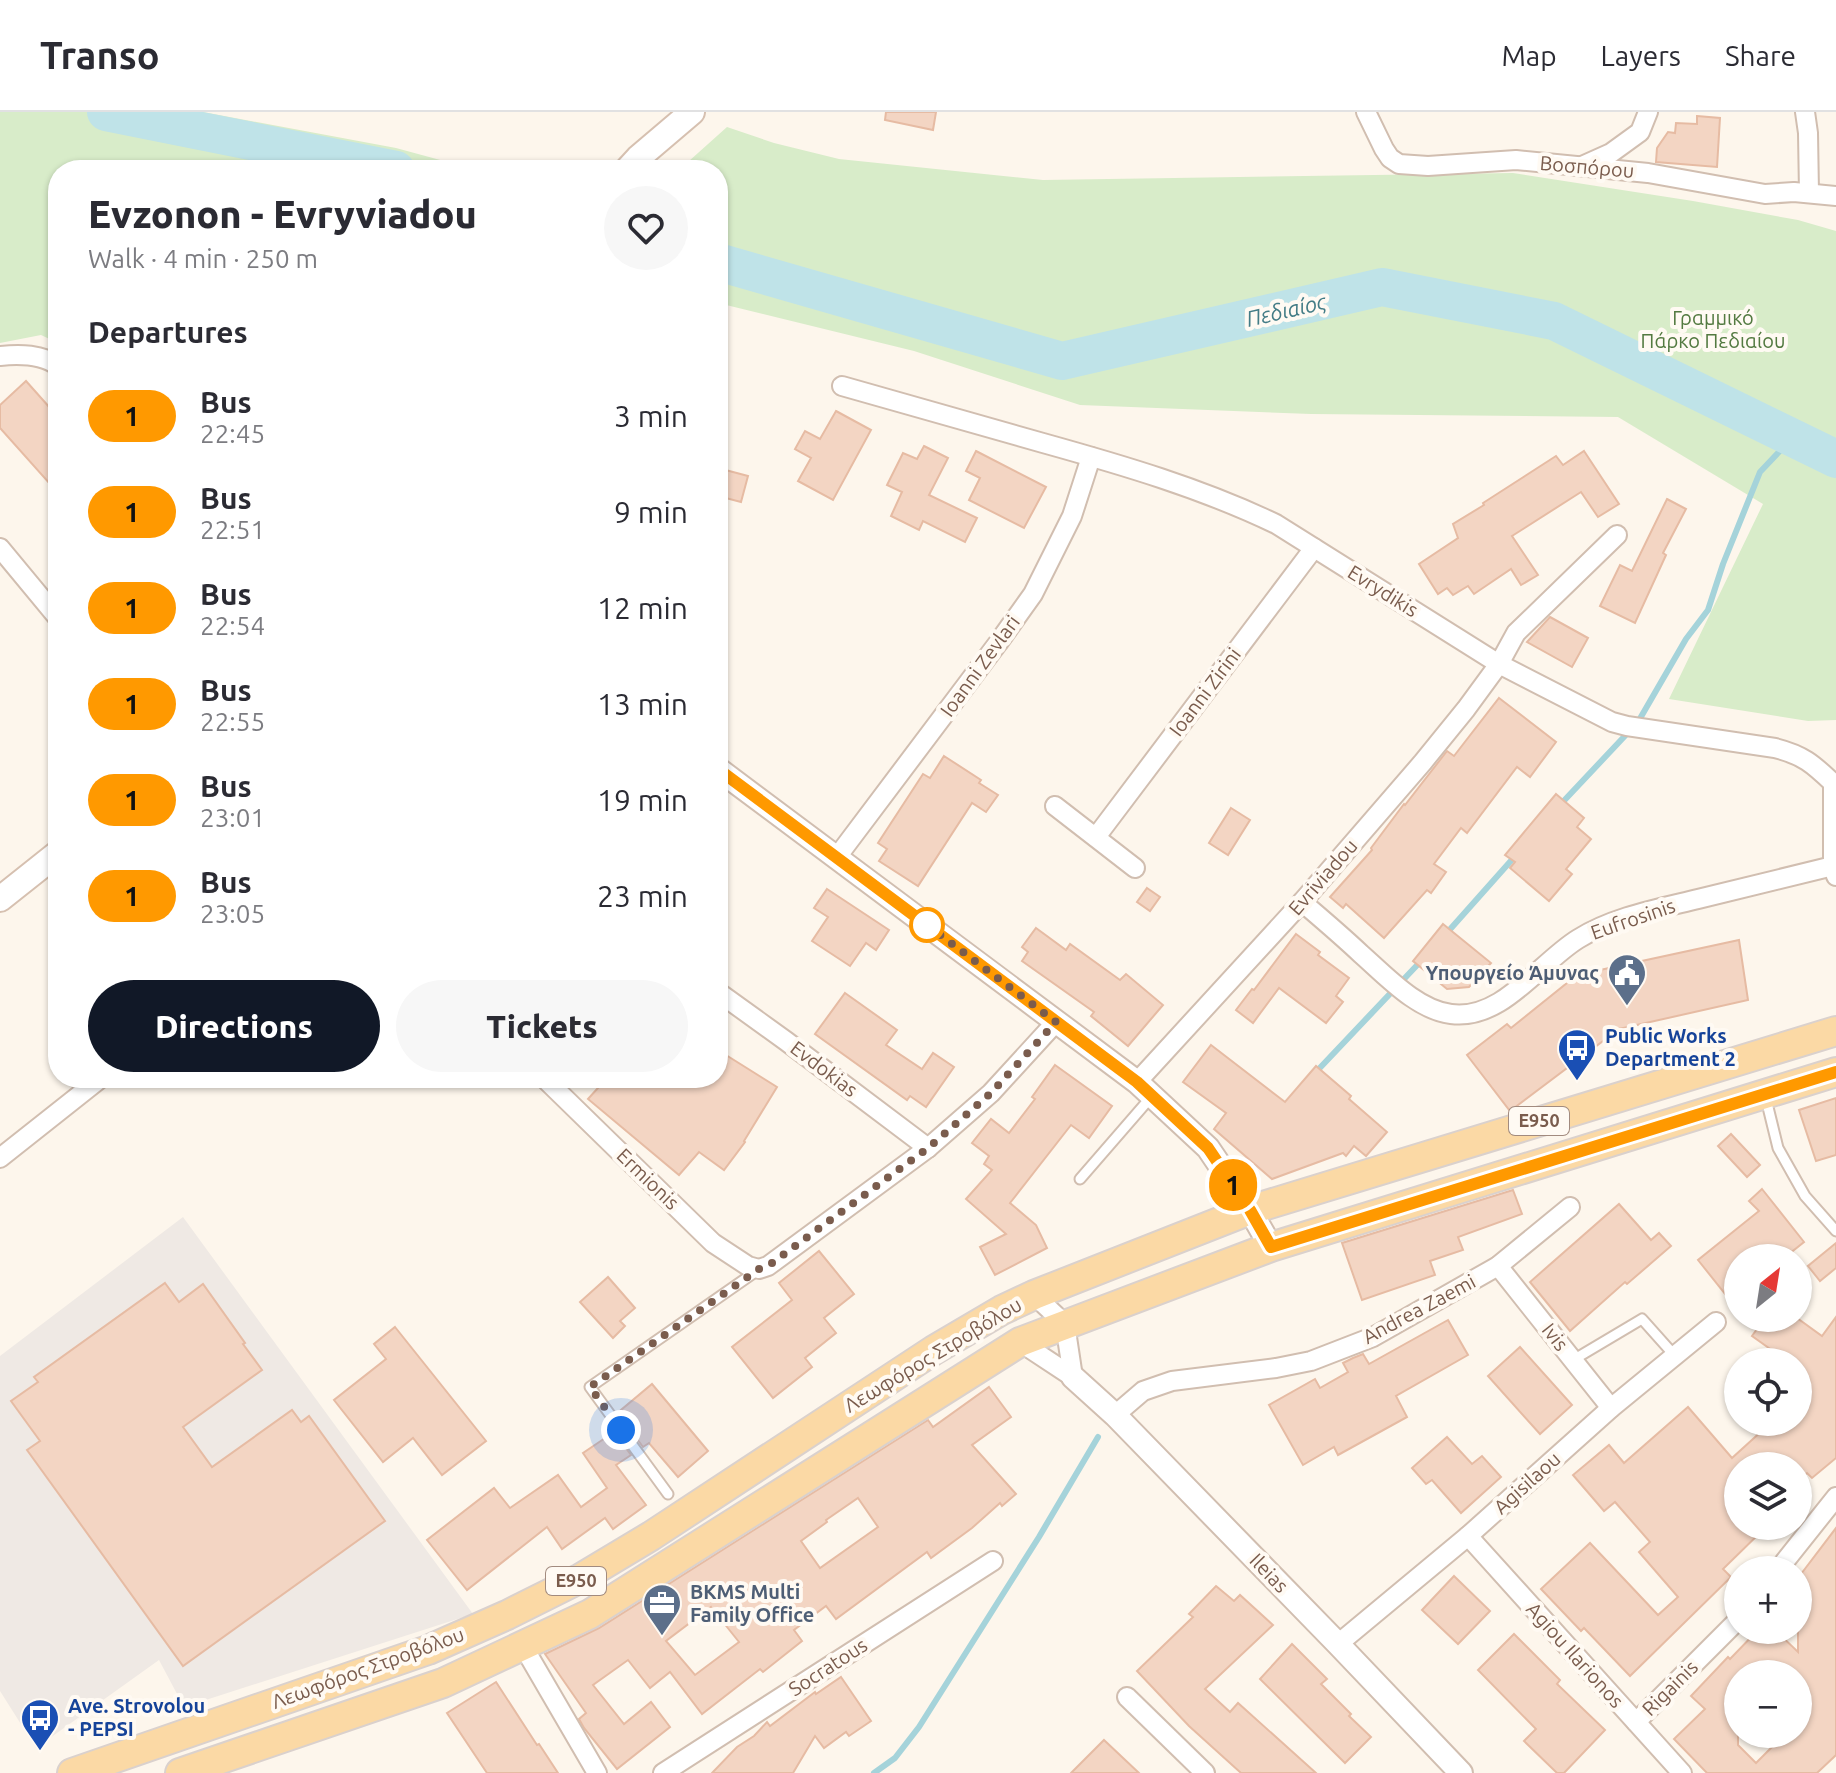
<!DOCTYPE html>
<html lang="en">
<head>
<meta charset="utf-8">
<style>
	body { margin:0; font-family:Ubuntu,sans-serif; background:#f7f7f7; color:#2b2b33; height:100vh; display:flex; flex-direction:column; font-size:30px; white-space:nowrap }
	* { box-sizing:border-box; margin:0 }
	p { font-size:26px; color:#7c7c81 }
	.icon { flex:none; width:44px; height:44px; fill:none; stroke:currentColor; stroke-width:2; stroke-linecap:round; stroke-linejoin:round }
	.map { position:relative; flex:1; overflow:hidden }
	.side { position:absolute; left:48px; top:48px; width:680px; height:928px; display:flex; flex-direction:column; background:#fff; border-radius:32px; box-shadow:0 2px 6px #0004 }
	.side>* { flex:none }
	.badge { padding:0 16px; border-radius:26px; font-size:28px; line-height:52px }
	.needle { width:52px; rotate:30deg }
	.tools { position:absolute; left:1724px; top:1132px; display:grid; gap:16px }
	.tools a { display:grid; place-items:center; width:88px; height:88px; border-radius:50%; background:#fff; box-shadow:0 2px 6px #0004; font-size:40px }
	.you { position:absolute; width:40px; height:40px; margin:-20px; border:6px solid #fff; border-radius:50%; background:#1a73e8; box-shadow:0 0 0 12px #1a73e833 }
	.map>.badge { position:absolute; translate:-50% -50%; box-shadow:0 0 0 4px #fff }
	h2 { padding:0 40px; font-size:30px; line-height:72px }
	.round { display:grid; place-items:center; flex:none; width:84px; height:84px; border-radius:42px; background:#f7f7f7 }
	.summary { display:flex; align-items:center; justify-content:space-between; height:136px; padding:0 40px }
	h1 { font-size:38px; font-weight:800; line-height:60px }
	.button { display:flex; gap:16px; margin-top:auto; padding:16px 40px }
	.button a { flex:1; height:92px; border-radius:48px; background:#111827; color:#fff; font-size:32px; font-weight:800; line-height:92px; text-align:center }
	.button a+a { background:#f7f7f7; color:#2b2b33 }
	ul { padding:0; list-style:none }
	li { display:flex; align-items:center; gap:24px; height:96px; padding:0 40px }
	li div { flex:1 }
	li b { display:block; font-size:30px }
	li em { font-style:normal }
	li .badge { min-width:88px; font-weight:700; text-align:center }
	header { display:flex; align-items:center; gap:48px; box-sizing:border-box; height:112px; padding:0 40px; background:#fff; border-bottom:2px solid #e1e1e2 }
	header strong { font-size:38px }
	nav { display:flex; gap:44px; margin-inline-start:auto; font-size:28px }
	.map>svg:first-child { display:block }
	.industrial { fill:#efe9e4 }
	.green { fill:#d8ecc9 }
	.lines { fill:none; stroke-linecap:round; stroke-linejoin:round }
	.stream { stroke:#a5d3da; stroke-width:6 }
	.river { stroke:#bfe3e8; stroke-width:38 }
	.building { fill:#f3d5c3; stroke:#e6bba3; stroke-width:2; fill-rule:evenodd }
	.service-casing { stroke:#d1beb0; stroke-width:13 }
	.minor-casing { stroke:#d1beb0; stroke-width:22 }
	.tertiary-casing { stroke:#d1beb0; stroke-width:26 }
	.secondary-casing { stroke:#d6c0b0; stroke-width:28 }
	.primary-casing { stroke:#dad1cd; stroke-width:32 }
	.service { stroke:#fff; stroke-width:9 }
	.minor { stroke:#fff; stroke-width:18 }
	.tertiary { stroke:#fff; stroke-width:22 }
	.secondary { stroke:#fff; stroke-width:24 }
	.primary { stroke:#fbd9a5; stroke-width:28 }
	.line-casing { stroke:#fff; stroke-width:18 }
	.line { stroke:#f90; stroke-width:12 }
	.walk { stroke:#7a5c4d; stroke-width:8; stroke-dasharray:0 14.4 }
	.stop-dot { fill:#fff; stroke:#f90; stroke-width:4 }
	.labels { text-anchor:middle; stroke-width:8; stroke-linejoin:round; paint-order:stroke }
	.shield { fill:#fffaf3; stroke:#a28b7f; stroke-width:2 }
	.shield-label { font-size:18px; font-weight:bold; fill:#7a5c4d }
	.street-label { font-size:20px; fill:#7a5c4d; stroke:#fffaf3 }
	.park-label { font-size:20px; fill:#537a41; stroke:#fffaf3 }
	.service-label { font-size:20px; font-weight:bold; fill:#4e5e75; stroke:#fffaf3; text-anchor:end }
	.transit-label { font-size:20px; font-weight:bold; fill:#164399; stroke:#fffaf3; text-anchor:start }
	.water-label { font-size:22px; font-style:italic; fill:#437c86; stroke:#fffaf3 }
</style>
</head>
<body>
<header>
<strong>Transo</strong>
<nav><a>Map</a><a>Layers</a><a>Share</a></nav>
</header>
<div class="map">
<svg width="1836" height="1661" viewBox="0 0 1836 1661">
	<rect width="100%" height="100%" fill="#fdf6ec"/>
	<!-- industrial -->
	<path class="industrial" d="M183,1105l290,397 -289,93 -25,-47 -123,88 -36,-57v-335z"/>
	<!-- green -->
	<g class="green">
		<path d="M0,0h203l193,36 81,22h-419v173l-17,-8 -41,8z"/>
		<path d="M727,15l47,16 65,16 204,21 470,-7 180,28 105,19 38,11v489l-28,1 -139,-22 94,-195 -145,-87 -307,-3 -231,-9 -166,-54 -196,-48v-133h-39z"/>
	</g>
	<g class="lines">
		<!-- stream -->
		<g class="stream">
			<path d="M1559,694l79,-84 48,-83 22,-29 15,-46 37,-92 33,-35"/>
			<path d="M1445,823l72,-81"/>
			<path d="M1316,960l105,-111"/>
			<path d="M874,1661l21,-15 24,-31 120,-190 59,-100"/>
		</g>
		<!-- river -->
		<g class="river">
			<path d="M106,0l290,58"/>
			<path d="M718,150l344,99 320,-74 172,34 282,138"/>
		</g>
	</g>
	<!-- building -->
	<g class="building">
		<path d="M886,0h50l-3,18 -48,-10z"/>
		<path d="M1697,4l23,2 -3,49 -61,-5 1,-14 11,-16 7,1 1,-10 21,1z"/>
		<path d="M26,269l32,36v76l-58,-65v-23z"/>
		<path d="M836,299l35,19 -38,70 -35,-19 13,-23 -16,-9 10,-18 15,8z"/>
		<path d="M924,334l24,12 -19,37 48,23 -12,24 -42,-21 -4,9 -28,-14 11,-24 -15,-7 16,-32 14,6z"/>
		<path d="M976,339l70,36 -22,41 -55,-28 11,-22 -14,-7z"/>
		<path d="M1584,339l35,53 -21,13 -17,-25 -69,44 26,39 -17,10 -10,-16 -37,25 -6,-8 -15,9 -6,-7 -9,6 -19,-30 39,-26 -5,-14 31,-19 -1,-2 73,-47 7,9z"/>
		<path d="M718,356l30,8 -7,26 -23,-6z"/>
		<path d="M1667,387l19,10 -23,44 3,2 -31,68 -35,-17 20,-41 12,6z"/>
		<path d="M1550,505l38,21 -16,29 -45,-25z"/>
		<path d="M1499,586l57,44 -26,35 -13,-10 -50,66 -6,-5 -27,36 12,8 -15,21 -4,-3 -43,48 -38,-34 -3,4 -13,-11 42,-47 -1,-2 33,-44 1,1 42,-54 7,5z"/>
		<path d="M944,644l37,24 -2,3 19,12 -12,17 -14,-9 -54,83 -39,-25 8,-12 -9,-6 45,-69 7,4z"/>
		<path d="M1556,682l28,24 -7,9 14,12 -25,30 6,5 -23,27 -39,-33 5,-6 -10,-7z"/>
		<path d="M1231,696l19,12 -22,35 -19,-12z"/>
		<path d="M1147,776l13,9 -10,14 -13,-9z"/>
		<path d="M827,777l62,41 -13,20 -10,-7 -16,23 -38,-25 16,-24 -14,-9z"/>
		<path d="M1443,812l48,39 -22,24 -22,2 -34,-28z"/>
		<path d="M1036,816l30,22 4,-6 50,36 6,-6 37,31 -35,41 -37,-30 3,-4 -72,-51 6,-9 -6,-5z"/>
		<path d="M1296,822l24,18 -2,3 31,23 -13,18 7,6 -17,21 -47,-35 -26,35 -17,-13 16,-21 2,1z"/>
		<path d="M1739,828l9,60 -129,29 -109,82 -43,-56 40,-31 4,4 66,-53z"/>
		<path d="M845,881l52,37 -11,15 36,24 11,-16 21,14 -28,40 -16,-11 -3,4 -92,-66z"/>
		<path d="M1211,933l74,57 31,-36 35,30 -2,3 38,33 -21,24 -12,-10 -8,10 -3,-3 -71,26 -58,-50 12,-16 -43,-31z"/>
		<path d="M718,938l59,37 -33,54 1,1 -21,28 -25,-18 -20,23 -91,-76 19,-21h111z"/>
		<path d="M1055,953l57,41 -23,32 -18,-13 -61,78 26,22 11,23 -52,27 -15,-28 26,-13 -40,-35 26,-29 -8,-6 5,-8 -17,-13 19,-24 18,14 26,-34 -3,-2z"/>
		<path d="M1836,986v57l-20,6 -17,-51z"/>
		<path d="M1731,1022l29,31 -13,12 -29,-31z"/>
		<path d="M1762,1077l42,53 -20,16h-46v28l-12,9 -28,-35 61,-49 -10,-10z"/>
		<path d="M1513,1078l9,24 -64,23 5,13 -33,11 5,14 -73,25 -20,-57z"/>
		<path d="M1619,1092l32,36 8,-7 12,13 -44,38 -2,-2 -55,49 -40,-49z"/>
		<path d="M1836,1131v25l-16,13 -12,-15z"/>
		<path d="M819,1139l35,43 -30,24 12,15 -31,25 7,9 -39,31 -41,-51 60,-47 -13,-17z"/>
		<path d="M608,1165l27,31 -15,13 5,5 -12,12 -33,-36z"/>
		<path d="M165,1171l14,19 24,-18 42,59 -2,1 19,26 -79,57 29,40 80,-57 9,12 8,-6 76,105 -202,145 -156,-216 13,-9 -29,-40 27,-19 -4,-5z"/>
		<path d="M1836,1205v141l-24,20 -5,-5 -9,8v-15h-60v60h29l-44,43 8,8 -101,99 -46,-48 -3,3 -40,-42 49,-46 68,72 20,-18 -39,-45 11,-10 -35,-40 -11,9 -31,-36 36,-30 15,18 64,-56 44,51 32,-29 5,6 15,-13h14v-60h-33l8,-11 -21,-15 13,-18h32l25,18z"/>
		<path d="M1448,1208l20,35 -72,41 11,21 -69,38 -4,-8 -31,18 -34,-60 46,-26 5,9 28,-16 -5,-9 10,-5 10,-4 6,10z"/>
		<path d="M395,1215l91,114 -44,34 -29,-37 -30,24 -49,-62 52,-41 -12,-15z"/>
		<path d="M1520,1235l52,58 -32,29 -52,-58z"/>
		<path d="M652,1272l56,67 -30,26 -29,-34 -6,4 -17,-23 4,-3 -9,-11z"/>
		<path d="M989,1275l22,30 -39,28 44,49 -14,12 -2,-3 -28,25 -41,30 -4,-6 -91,67 -10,-13 -32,24 8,11 -39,31 -3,-3 -58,45 -32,-42 -20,16 -22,-28 -35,25 31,39 27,-22 19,25 -53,42 -33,-41 -5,-9 7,-6 -41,-59 54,-26 329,-208 5,7zM858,1386l20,29 -58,41 -19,-27 26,-19 -1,-2zM711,1495l28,35 -44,33 -29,-34z"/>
		<path d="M614,1320l17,23 -15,10 30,40 -33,24 -8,-11 -43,31 -15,-22 -80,63 -40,-50 67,-52 16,20 48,-33 23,32 26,-19 -24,-35z"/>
		<path d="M1447,1325l25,27 10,-8 19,21 -40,36 -29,-33 -6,4 -14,-16z"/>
		<path d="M1836,1416v227l-19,18h-110l-33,-34 31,-30 -14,-13 37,-39 2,2 28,-29h17l23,22v-74zM1738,1562h60v60h-13l-29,29 -18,-18z"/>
		<path d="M1454,1464l36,35 -32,33 -36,-34z"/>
		<path d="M1216,1474l18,15 6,-6 33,30 -68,64 25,23 8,-9 78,70h-75l-52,-47 -52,-55 56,-54 -4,-3z"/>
		<path d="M1514,1522l46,46 -3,4 48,46 -41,43h-7l-33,-32 12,-12 -58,-59z"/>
		<path d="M1292,1532l35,35 -6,5 30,30 -2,2 22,21 -26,26 -85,-84z"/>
		<path d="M841,1565l30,44 -22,15 -3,-4 -22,16 -9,-12 -22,37h-81l25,-26 17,-11 13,-14 3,4 45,-34 1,2z"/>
		<path d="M496,1570l41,63 2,-1 19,29h-71l-40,-60z"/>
		<path d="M1104,1628l35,33h-68z"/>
	</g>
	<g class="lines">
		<defs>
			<g id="service">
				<path d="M1766,987l12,49 27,48 31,35"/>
				<path d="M1080,1067l72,-83"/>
				<path d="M1573,1248l69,-41 33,37"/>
				<path d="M668,1382l-78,-107 168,-117"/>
			</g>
			<g id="minor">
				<path d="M1366,0l18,37 6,9 9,6 29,2 88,-6 132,13 117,21 29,-2 42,4"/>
				<path d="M1805,0l3,21 1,60"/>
				<path d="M1582,54l29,-13 29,-21 8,-20"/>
				<path d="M0,244c20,-2 42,-2 58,10"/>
				<path d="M842,274c67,19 134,38 201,57 79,22 158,45 233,81l223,140 113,58 15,4 148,22c28,7 38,16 58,35v83l3,10"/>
				<path d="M0,436l58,70"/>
				<path d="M1055,694l80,62"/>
				<path d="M1096,725l218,-289"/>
				<path d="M837,745l161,-214 35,-49 39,-78 19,-59"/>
				<path d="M1302,790c20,17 40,34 59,52 25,22 56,56 90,60 51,7 88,-51 127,-75 35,-22 79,-30 120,-40 45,-11 90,-22 135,-33"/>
				<path d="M718,880l68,49 142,107"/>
				<path d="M544,966l169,165 35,23 11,3 9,-3 160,-118 63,-55 65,-71"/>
				<path d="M1137,970l165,-180 121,-140 43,-53 33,-45 17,-31 101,-98"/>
				<path d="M0,1046l101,-80"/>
				<path d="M1498,1154l113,142"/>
				<path d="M1034,1183l31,29 8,53"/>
				<path d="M1020,1230l53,35"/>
				<path d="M1115,1303l28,-24 29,-10 104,-13 35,-7 62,-24 125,-71 72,-59"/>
				<path d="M1468,1424l214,237"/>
				<path d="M1778,1458l58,-73"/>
				<path d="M1338,1532l130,-108 143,-128 105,-86"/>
				<path d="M523,1534l74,127"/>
				<path d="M1127,1585l78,76"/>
				<path d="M1636,1610l102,-102"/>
				<path d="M663,1661l330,-212"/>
			</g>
			<g id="tertiary">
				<path d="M718,657l419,313 71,66 42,62 21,37"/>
				<path d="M1073,1265l42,38 223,229 123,129"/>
			</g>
			<g id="secondary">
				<path d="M627,58l11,-12 54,-46"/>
				<path d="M0,787l58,-46"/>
			</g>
			<g id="primary">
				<path d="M72,1661l356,-123 79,-35 74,-37 70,-42 283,-186 68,-40 32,-15 216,-85 586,-179"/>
				<path d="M180,1661l263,-90 147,-69 430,-272 251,-95 565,-175"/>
			</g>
		</defs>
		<!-- service casing -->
		<use href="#service" class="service-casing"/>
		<!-- minor casing -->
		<use href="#minor" class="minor-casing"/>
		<!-- tertiary casing -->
		<use href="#tertiary" class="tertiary-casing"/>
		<!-- secondary casing -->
		<use href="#secondary" class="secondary-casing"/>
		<!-- primary casing -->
		<use href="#primary" class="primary-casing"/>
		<!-- service -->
		<use href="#service" class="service"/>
		<!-- minor -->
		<use href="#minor" class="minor"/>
		<!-- tertiary -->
		<use href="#tertiary" class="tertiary"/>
		<!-- secondary -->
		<use href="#secondary" class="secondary"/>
		<!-- primary -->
		<use href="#primary" class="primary"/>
	</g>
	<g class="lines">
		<defs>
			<path id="line" d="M718,657l419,313 71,66 42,62 21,37 565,-175"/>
		</defs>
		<!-- line casing -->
		<use href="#line" class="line-casing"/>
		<!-- line -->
		<use href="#line" class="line"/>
		<!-- walk -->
		<path class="walk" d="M621,1318l-31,-43 169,-118 9,-3 160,-118 63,-55 65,-71 -129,-97"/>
	</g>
	<!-- icons -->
	<defs>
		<symbol id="civic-pin" viewBox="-11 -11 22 30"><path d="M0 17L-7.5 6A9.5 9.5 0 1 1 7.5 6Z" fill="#5c6f8a" stroke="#fffaf3"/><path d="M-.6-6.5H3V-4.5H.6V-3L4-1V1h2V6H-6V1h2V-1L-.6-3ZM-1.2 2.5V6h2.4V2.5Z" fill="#fff"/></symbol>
		<symbol id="bus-pin" viewBox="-11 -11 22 30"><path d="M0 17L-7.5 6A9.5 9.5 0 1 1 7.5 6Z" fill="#1a4fb4" stroke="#fffaf3"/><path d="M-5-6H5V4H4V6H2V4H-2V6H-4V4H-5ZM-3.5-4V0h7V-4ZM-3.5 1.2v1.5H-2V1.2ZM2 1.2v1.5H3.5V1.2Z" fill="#fff"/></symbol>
		<symbol id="office-pin" viewBox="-11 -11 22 30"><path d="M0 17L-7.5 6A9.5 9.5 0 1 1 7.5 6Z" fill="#5c6f8a" stroke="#fffaf3"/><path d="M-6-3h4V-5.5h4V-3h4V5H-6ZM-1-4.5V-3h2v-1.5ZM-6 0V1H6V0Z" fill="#fff"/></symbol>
	</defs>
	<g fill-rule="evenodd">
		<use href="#civic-pin" x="1605" y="839" width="44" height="60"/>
		<use href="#bus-pin" x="1555" y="914" width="44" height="60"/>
		<use href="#office-pin" x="640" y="1469" width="44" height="60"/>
		<use href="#bus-pin" x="18" y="1584" width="44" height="60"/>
	</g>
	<!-- markers -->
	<circle class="stop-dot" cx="927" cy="813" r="16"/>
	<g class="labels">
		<!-- shield labels -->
		<g class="shield">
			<rect x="1509" y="995" width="60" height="28" rx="6"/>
			<rect x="546" y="1455" width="60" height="28" rx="6"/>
		</g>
		<g class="shield-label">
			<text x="1539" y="1015">E950</text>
			<text x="576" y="1475">E950</text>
		</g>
		<!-- street labels -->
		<g class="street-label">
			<text transform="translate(1587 55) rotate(5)" y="7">Βοσπόρου</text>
			<text transform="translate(1383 479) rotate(32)" y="7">Evrydikis</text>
			<text transform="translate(980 554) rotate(-54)" y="7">Ioanni Zevlari</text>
			<text transform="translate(1205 580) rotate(-53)" y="7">Ioanni Zirini</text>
			<text transform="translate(1323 765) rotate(-49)" y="7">Evriviadou</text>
			<text transform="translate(1633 807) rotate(-19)" y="7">Eufrosinis</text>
			<text transform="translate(824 957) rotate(37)" y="7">Evdokias</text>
			<text transform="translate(648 1067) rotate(44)" y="7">Ermionis</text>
			<text transform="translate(1419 1197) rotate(-28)" y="7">Andrea Zaemi</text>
			<text transform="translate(1555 1225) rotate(52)" y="7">Ivis</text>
			<text transform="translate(933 1243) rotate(-31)" y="7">Λεωφόρος Στροβόλου</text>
			<text transform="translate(1527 1371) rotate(-42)" y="7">Agisilaou</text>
			<text transform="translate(1269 1461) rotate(46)" y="7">Ileias</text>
			<text transform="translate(1575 1543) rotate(48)" y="7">Agiou Ilarionos</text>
			<text transform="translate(828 1555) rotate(-33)" y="7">Socratous</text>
			<text transform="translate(368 1556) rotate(-20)" y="7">Λεωφόρος Στροβόλου</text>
			<text transform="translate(1670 1576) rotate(-45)" y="7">Rigainis</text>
		</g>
		<!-- park labels -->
		<g class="park-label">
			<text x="1713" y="213">Γραμμικό<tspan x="1713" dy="23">Πάρκο Πεδιαίου</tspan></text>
		</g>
		<!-- service labels -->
		<g class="service-label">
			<text x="1599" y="868">Υπουργείο Άμυνας</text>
			<text x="690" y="1487" text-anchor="start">BKMS Multi<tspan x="690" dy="23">Family Office</tspan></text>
		</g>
		<!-- transit labels -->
		<g class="transit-label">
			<text x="1605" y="931">Public Works<tspan x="1605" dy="23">Department 2</tspan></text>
			<text x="68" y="1601">Ave. Strovolou<tspan x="68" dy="23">- PEPSI</tspan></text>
		</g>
		<!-- water labels -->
		<g class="water-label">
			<text transform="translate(1286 198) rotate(-13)" y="8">Πεδιαίος</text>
		</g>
	</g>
</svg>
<div class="tools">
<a><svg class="needle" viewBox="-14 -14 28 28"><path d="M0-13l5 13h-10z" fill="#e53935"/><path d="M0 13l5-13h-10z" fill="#7c7c81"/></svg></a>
<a><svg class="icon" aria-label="locate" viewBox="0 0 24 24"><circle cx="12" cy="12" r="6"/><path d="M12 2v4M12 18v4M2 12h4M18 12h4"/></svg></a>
<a><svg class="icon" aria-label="layers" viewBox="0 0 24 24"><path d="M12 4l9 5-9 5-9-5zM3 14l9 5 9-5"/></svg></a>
<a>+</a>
<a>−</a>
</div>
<div class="you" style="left:621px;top:1318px"></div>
<b class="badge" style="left:1233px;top:1073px;background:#f90;color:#111">1</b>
<section class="side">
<div class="summary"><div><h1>Evzonon - Evryviadou</h1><p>Walk · 4 min · 250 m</p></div><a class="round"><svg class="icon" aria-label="heart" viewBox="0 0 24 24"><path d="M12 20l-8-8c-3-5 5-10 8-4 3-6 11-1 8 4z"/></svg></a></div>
<h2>Departures</h2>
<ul>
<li><span class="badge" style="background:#f90;color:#111">1</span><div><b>Bus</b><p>22:45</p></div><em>3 min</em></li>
<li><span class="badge" style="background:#f90;color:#111">1</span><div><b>Bus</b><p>22:51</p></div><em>9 min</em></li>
<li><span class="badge" style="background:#f90;color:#111">1</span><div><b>Bus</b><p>22:54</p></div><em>12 min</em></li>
<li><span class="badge" style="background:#f90;color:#111">1</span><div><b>Bus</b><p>22:55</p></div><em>13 min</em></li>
<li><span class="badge" style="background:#f90;color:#111">1</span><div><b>Bus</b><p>23:01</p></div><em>19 min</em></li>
<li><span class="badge" style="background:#f90;color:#111">1</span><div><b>Bus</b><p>23:05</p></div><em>23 min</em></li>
</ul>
<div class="button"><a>Directions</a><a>Tickets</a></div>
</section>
</div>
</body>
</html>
